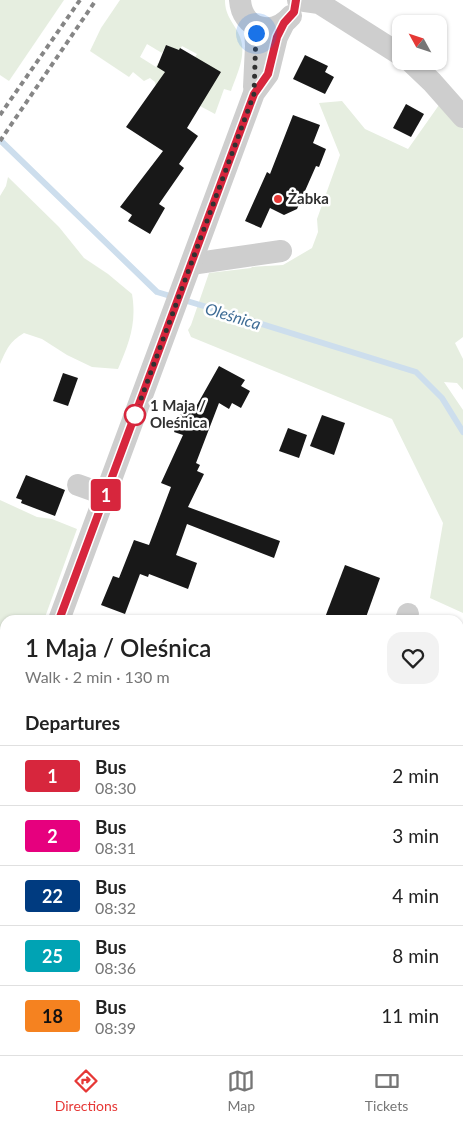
<!DOCTYPE html>
<html lang="en">
<head>
<meta charset="utf-8">
<style>
	body { margin:0; font-family:Lato,sans-serif; background:#f2f2f2; color:#222; height:100vh; display:flex; flex-direction:column; font-size:19px; white-space:nowrap }
	* { box-sizing:border-box; margin:0 }
	p { font-size:16px; color:#767676 }
	.icon { flex:none; width:28px; height:28px; fill:none; stroke:currentColor; stroke-width:2; stroke-linecap:round; stroke-linejoin:round }
	.map { position:relative; flex:1; overflow:hidden }
	.side { position:absolute; left:0px; top:615px; width:464px; height:440px; display:flex; flex-direction:column; background:#fff; border-radius:15px 15px 0 0; box-shadow:0 1px 4px #0004 }
	.side>* { flex:none }
	.badge { padding:0 10px; border-radius:4px; font-size:18px; line-height:32px }
	.needle { width:32px; rotate:310deg }
	.tools { position:absolute; left:392px; top:15px; display:grid; gap:10px }
	.tools a { display:grid; place-items:center; width:55px; height:55px; border-radius:10px; background:#fff; box-shadow:0 1px 4px #0004; font-size:25px }
	.you { position:absolute; width:25px; height:25px; margin:-12px; border:4px solid #fff; border-radius:50%; background:#1a73e8; box-shadow:0 0 0 8px #1a73e833 }
	.map>.badge { position:absolute; translate:-50% -50%; box-shadow:0 0 0 2px #fff }
	h2 { padding:0 25px; font-size:19px; line-height:45px }
	.round { display:grid; place-items:center; flex:none; width:52px; height:52px; border-radius:15px; background:#f2f2f2 }
	.headline { display:flex; align-items:center; justify-content:space-between; height:85px; padding:0 25px }
	h1 { font-size:24px; font-weight:600; line-height:38px }
	ul { padding:0; list-style:none }
	li { display:flex; align-items:center; gap:15px; height:60px; padding:0 25px; border-top:1px solid #e0e0e0 }
	li div { flex:1 }
	li b { display:block; font-size:19px }
	li em { font-style:normal }
	li .badge { min-width:55px; font-weight:700; text-align:center }
	.menu { display:flex; justify-content:space-around; align-items:center; height:70px; border-top:1px solid #e0e0e0; background:#fff; font-size:14px; color:#767676 }
	.menu a { display:grid; justify-items:center; gap:2px }
	.menu .selected { color:#e63836 }
	.map>svg:first-child { display:block }
	.green { fill:#e6eee0; fill-rule:evenodd }
	.lines { fill:none; stroke-linecap:round; stroke-linejoin:round }
	.stream { stroke:#cddeed; stroke-width:6 }
	.building { fill:#181818 }
	.minor { stroke:#cecece; stroke-width:22 }
	.rail { stroke:#868686; stroke-width:4; stroke-dasharray:5 4; stroke-linecap:butt }
	.line-casing { stroke:#fff; stroke-width:11 }
	.line { stroke:#d7263d; stroke-width:8 }
	.walk { stroke:#313131; stroke-width:5; stroke-dasharray:0 9 }
	.poi-dot { fill:#e63836; stroke:#fff; stroke-width:2 }
	.stop-dot { fill:#fff; stroke:#d7263d; stroke-width:2.5 }
	.labels { text-anchor:middle; stroke-width:5; stroke-linejoin:round; paint-order:stroke }
	.poi-label { font-size:15px; font-weight:bold; fill:#313131; stroke:#fff; text-anchor:start }
	.stop-label { font-size:15px; font-weight:bold; fill:#313131; stroke:#fff; text-anchor:start }
	.water-label { font-size:16px; font-style:italic; fill:#3e6c95; stroke:#fff }
</style>
</head>
<body>
<div class="map">
<svg width="463" height="1055" viewBox="0 0 463 1055">
	<rect width="100%" height="100%" fill="#fff"/>
	<!-- green -->
	<g class="green">
		<path d="M0,0h64l-55,81 -9,-6z"/>
		<path d="M120,0h105c0,17 9,22 15,37 7,18 -3,37 -9,54l-7,-2 -9,25 -15,-8 -5,-49 2,-3 -15,-8 -9,14 2,1 -19,25 -1,-4 -5,-4 -6,3 -11,-9 -4,5 -39,-26 11,-23zM147,44l15,9 4,-8 9,4 -7,17 -10,-3 -2,4 -16,-10z"/>
		<path d="M342,101l23,28 43,20 31,-44 6,2 18,22v208l-8,6 8,16v31l-6,-7 -13,-1 19,28v203l-33,-15 13,-75 -51,-104 -196,-80 -5,-2 -3,-7 3,-5 18,-52 42,-5 1,-1 31,-2 29,-17 6,-16 -1,-13 23,-64 -21,-52z"/>
		<path d="M8,177l51,50 25,31 24,16 24,20c5,29 -3,49 -14,75l-26,-2 -25,-12 -25,-16 -18,-6c-15,9 -17,16 -24,31v-168l6,-10z"/>
		<path d="M0,500l37,17 15,2 25,10 -33,91h-39v104l-5,13z"/>
	</g>
	<g class="lines">
		<!-- stream -->
		<path class="stream" d="M0,140l157,152 60,18 199,62 26,26 21,34"/>
	</g>
	<!-- building -->
	<g class="building">
		<path d="M166,45l13,5 1,-2 41,24 -34,56 11,8 -19,28 5,4 -25,36 6,4 -15,26 -22,-13 4,-6 -12,-8 43,-56 -37,-24 39,-55 -8,-5z"/>
		<path d="M305,55l23,11 -3,6 9,5 -9,17 -32,-15z"/>
		<path d="M406,104l18,10 -13,23 -18,-9z"/>
		<path d="M293,115l27,10 -7,18 13,6 -7,18 -3,-1 -19,43 -13,6 -14,-7 -9,20 -16,-7 22,-49 3,2z"/>
		<path d="M219,366l26,14 -4,6 9,5 -9,17 -9,-5 -3,6 -10,-6 -23,60 4,2 -3,6 7,3 -16,33 92,34 -6,17 -87,-34 -11,31 21,8 -9,26 -39,-15 -1,3 -8,-3 -15,40 -24,-9 12,-29 6,2 15,-38 15,5 22,-58 -10,-4 22,-48 -9,-3 12,-31 11,4z"/>
		<path d="M63,373l15,5 -10,28 -15,-5z"/>
		<path d="M322,415l23,8 -11,32 -24,-9z"/>
		<path d="M288,428l19,7 -8,23 -20,-7z"/>
		<path d="M26,475l39,15 -10,26 -34,-13 1,-3 -6,-2z"/>
		<path d="M345,565l35,13 -15,42h-41z"/>
	</g>
	<g class="lines">
		<!-- minor -->
		<g class="minor">
			<path d="M240,0c2,29 32,38 51,16"/>
			<path d="M298,0l21,3 82,52"/>
			<path d="M410,61l22,21 31,35"/>
			<path d="M254,87l2,-41 -1,-20"/>
			<path d="M191,264l90,-13"/>
			<path d="M78,485l28,10"/>
			<path d="M59,620l195,-527 14,-19 9,-37 7,-14"/>
			<path d="M406,620l2,-6"/>
			<path d="M0,778l5,-14"/>
			<path d="M242,1055l2,-5"/>
		</g>
		<!-- rail -->
		<g class="rail">
			<path d="M0,115l80,-115"/>
			<path d="M0,141l96,-141"/>
		</g>
	</g>
	<g class="lines">
		<defs>
			<path id="line" d="M59,620l195,-526 14,-20 9,-37 7,-14 10,-11 2,-12"/>
		</defs>
		<!-- line casing -->
		<use href="#line" class="line-casing"/>
		<!-- line -->
		<use href="#line" class="line"/>
		<!-- walk -->
		<path class="walk" d="M135,415l119,-321 2,-61"/>
	</g>
	<!-- markers -->
	<circle class="poi-dot" cx="278" cy="199" r="5"/>
	<circle class="stop-dot" cx="135" cy="415" r="10"/>
	<g class="labels">
		<!-- poi labels -->
		<g class="poi-label">
			<text x="288" y="204">Żabka</text>
		</g>
		<!-- stop labels -->
		<g class="stop-label">
			<text x="150" y="411">1 Maja /<tspan x="150" dy="17">Oleśnica</tspan></text>
		</g>
		<!-- water labels -->
		<g class="water-label">
			<text transform="translate(233 316) rotate(17)" y="6">Oleśnica</text>
		</g>
	</g>
</svg>
<div class="tools">
<a><svg class="needle" viewBox="-14 -14 28 28"><path d="M0-13l5 13h-10z" fill="#e53935"/><path d="M0 13l5-13h-10z" fill="#767676"/></svg></a>
</div>
<div class="you" style="left:256px;top:33px"></div>
<b class="badge" style="left:106px;top:495px;background:#d7263d;color:#fff">1</b>
<section class="side">
<div class="headline"><div><h1>1 Maja / Oleśnica</h1><p>Walk · 2 min · 130 m</p></div><a class="round"><svg class="icon" aria-label="heart" viewBox="0 0 24 24"><path d="M12 20l-8-8c-3-5 5-10 8-4 3-6 11-1 8 4z"/></svg></a></div>
<h2>Departures</h2>
<ul>
<li><span class="badge" style="background:#d7263d;color:#fff">1</span><div><b>Bus</b><p>08:30</p></div><em>2 min</em></li>
<li><span class="badge" style="background:#e6007e;color:#fff">2</span><div><b>Bus</b><p>08:31</p></div><em>3 min</em></li>
<li><span class="badge" style="background:#003b80;color:#fff">22</span><div><b>Bus</b><p>08:32</p></div><em>4 min</em></li>
<li><span class="badge" style="background:#00a3b4;color:#fff">25</span><div><b>Bus</b><p>08:36</p></div><em>8 min</em></li>
<li><span class="badge" style="background:#f58220;color:#111">18</span><div><b>Bus</b><p>08:39</p></div><em>11 min</em></li>
</ul>
</section>
</div>
<nav class="menu">
<a class="selected"><svg class="icon" aria-label="directions" viewBox="0 0 24 24"><path d="M12 3l9 9-9 9-9-9zM9 14v-3h6M13 9l2 2-2 2"/></svg>Directions</a>
<a><svg class="icon" aria-label="map" viewBox="0 0 24 24"><path d="M3 6l6-2 6 2 6-2v14l-6 2-6-2-6 2zM9 4v14M15 6v14"/></svg>Map</a>
<a><svg class="icon" aria-label="tickets" viewBox="0 0 24 24"><path d="M3 7h18v10H3zM15 7v10"/></svg>Tickets</a>
</nav>
</body>
</html>
